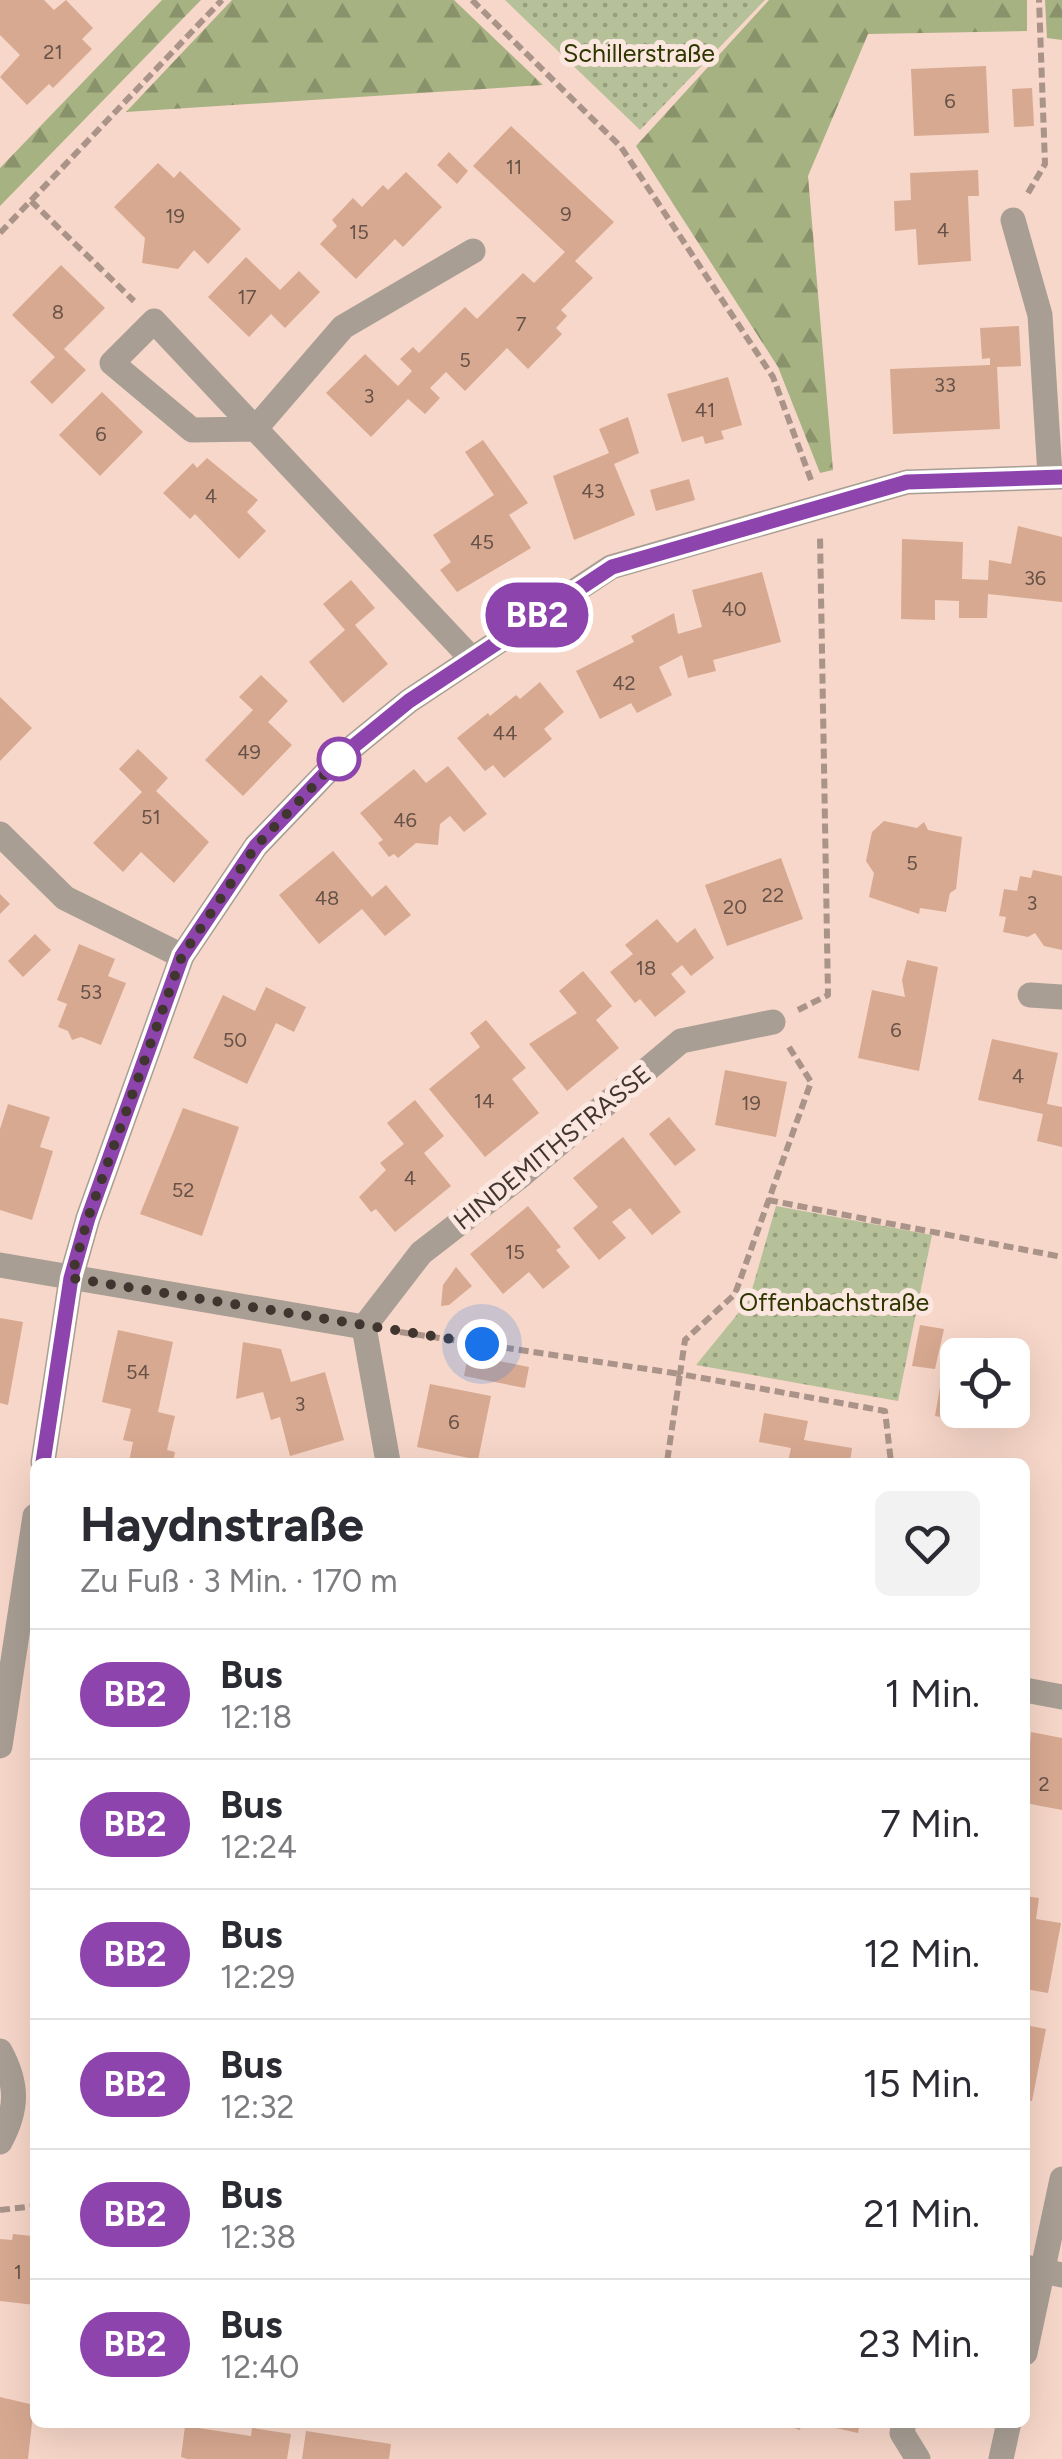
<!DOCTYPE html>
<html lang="de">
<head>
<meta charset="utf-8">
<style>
	body { margin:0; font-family:Figtree,sans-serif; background:#f2f2f3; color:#2b2b33; height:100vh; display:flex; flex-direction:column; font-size:38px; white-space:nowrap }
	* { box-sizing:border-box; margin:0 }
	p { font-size:32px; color:#7c7c81 }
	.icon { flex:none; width:55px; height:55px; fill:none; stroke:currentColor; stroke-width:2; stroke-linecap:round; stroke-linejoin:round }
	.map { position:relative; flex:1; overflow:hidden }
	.sheet { position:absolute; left:30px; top:1458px; width:1000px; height:970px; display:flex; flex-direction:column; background:#fff; border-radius:15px; box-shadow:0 10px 40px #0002 }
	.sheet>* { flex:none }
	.badge { padding:0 20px; border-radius:32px; font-size:35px; line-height:65px }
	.fabs { position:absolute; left:940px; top:1338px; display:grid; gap:20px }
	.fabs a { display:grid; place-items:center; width:90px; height:90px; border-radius:15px; background:#fff; box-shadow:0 10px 40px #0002; font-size:50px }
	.you { position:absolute; width:50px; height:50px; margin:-25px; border:8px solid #fff; border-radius:50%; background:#1a73e8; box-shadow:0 0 0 15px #1a73e833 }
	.map>.badge { position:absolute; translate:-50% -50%; box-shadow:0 0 0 5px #fff }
	.round { display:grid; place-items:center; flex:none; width:105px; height:105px; border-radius:15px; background:#f2f2f3 }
	.summary { display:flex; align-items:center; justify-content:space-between; height:170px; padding:0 50px }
	h1 { font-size:48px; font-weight:700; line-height:75px }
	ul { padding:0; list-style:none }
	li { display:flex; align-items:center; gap:30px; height:130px; padding:0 50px; border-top:2px solid #e1e1e2 }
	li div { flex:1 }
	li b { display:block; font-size:38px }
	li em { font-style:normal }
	li .badge { min-width:110px; font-weight:700; text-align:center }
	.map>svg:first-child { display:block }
	.forest { fill:url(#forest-firs) }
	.park { fill:url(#park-dots) }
	.building { fill:#d8a991 }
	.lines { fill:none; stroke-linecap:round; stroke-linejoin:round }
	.path { stroke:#aa9388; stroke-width:6; stroke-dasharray:10 5; stroke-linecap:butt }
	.minor { stroke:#a89e94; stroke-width:25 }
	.tertiary { stroke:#a89e94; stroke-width:25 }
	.line-casing { stroke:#fff; stroke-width:22 }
	.line { stroke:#8e44ad; stroke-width:15 }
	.walk { stroke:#41352f; stroke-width:10; stroke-dasharray:0 18 }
	.stop-dot { fill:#fff; stroke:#8e44ad; stroke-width:5 }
	.labels { text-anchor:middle; stroke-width:10; stroke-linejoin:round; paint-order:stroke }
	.number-label { font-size:20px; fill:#675248 }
	.park-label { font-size:25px; fill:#2e3700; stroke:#fbe7df }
	.street-label { font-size:25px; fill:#41352f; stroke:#fbe7df }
</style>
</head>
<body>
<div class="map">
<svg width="1062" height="2459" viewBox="0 0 1062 2459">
	<defs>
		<pattern id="forest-firs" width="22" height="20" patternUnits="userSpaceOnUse" patternTransform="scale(2.5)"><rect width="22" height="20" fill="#a7b283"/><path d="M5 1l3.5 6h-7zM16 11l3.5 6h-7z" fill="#8a926c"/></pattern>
		<pattern id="park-dots" width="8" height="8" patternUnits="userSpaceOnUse" patternTransform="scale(2.5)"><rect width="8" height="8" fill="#b7c199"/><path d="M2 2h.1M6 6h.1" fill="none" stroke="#969e7d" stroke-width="1.8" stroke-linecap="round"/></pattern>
	</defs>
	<rect width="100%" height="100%" fill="#f7d7c9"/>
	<!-- forest -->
	<g class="forest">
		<path d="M162,0h39l-201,206v-38z"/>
		<path d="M232,0h222l89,85 -417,27z"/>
		<path d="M769,0h258v31l-159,3 -60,142 25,294 -13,3 -42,-106 -142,-221z"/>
		<path d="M1045,0h17v40l-15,-2z"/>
	</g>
	<!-- park -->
	<g class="park">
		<path d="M505,0h260l-125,130z"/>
		<path d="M776,1206l156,29 -34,166 -202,-36 53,-65z"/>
	</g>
	<!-- building -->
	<g class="building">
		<path d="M0,0h44l10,10 12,-10 27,28 -11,11 10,10 -39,39 -4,-4 -22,21 -27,-28 20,-22 -20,-20z"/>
		<path d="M986,66l3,67 -75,3 -3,-67z"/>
		<path d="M1032,88l2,38 -20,1 -2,-38z"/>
		<path d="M511,126l103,96 -39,39 18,17 -32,32 6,6 -11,12 6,6 -34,35 -21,-21 -42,43 -19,-19 -16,16 10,10 -15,16 -17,-15 -37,38 -45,-44 39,-39 33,32 14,-15 -12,-12 13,-12 6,6 46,-46 12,12 46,-46 11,10 31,-31 -92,-86z"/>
		<path d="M449,152l19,19 -11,13 -20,-19z"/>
		<path d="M158,163l16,15 6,-7 61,58 -33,35 -14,-14 -16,19 -36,-6 3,-25 -31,-31z"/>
		<path d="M978,170l1,26h-11l3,65 -53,4 -2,-36 -21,2 -1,-30 17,-1 -1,-27z"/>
		<path d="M406,172l36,35 -39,40 -8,-8 -39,40 -36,-35 17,-18 -5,-6 21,-22 9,9 21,-22 5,5z"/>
		<path d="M246,257l34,33 19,-19 21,21 -35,36 -14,-14 -22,23 -41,-40z"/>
		<path d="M61,265l44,43 -41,41 22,21 -34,34 -22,-22 25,-25 -43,-42z"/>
		<path d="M1019,326l2,40 -24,1 3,62 -107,5 -3,-65 100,-4v-7l-8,1 -2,-31z"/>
		<path d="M728,377l14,48 -21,6 3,8 -19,5 -2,-8 -21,6 -15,-48z"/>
		<path d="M102,392l41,40 -43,44 -41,-41z"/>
		<path d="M628,417l11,36 -25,11 21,51 -61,25 -21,-64 56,-23 -10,-24z"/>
		<path d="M483,440l45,63 -19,12 22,33 -74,44 -17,-22 11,-8 -18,-27 61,-40 -29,-43z"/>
		<path d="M207,458l51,42 -11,12 19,19 -27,28 -44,-45 -5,5 -27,-26 30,-30 4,5z"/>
		<path d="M689,479l6,21 -39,11 -6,-21z"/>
		<path d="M1018,526l44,11v65l-74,-8 -1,24h-28v-17l-24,-1v20l-34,-1 1,-80 61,3 -1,37 26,1 1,-20 22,4z"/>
		<path d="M762,572l19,70 -68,18 3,11 -28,7 -6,-23 -23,12 13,28 -35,18 -6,-10 -31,16 -24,-48 58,-29 -3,-6 43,-23 4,21 24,-7 -10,-37z"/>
		<path d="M351,580l24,28 -20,17 33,39 -45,39 -34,-41 36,-32 -22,-26z"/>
		<path d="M261,675l27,26 -20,21 24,23 -49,51 -38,-36 48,-50 -14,-13z"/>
		<path d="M540,682l24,30 -20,17 8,10 -48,39 -11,-13 -8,6 -28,-33 31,-25 2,3 26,-21 4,4z"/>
		<path d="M0,697l32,31 -32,33z"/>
		<path d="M138,749l30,29 -12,13 53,51 -35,41 -33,-31 -18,20 -30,-29 49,-51 -23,-23z"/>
		<path d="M448,766l39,48 -23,18 -14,-16 -10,8 -2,21 -22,-2 -18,15 -4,-4 -5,3 -11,-14 5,-3 -23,-27 54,-44 12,14z"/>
		<path d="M884,821l33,7 7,-6 4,8 34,7 -6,52 -6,4 -4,19 -26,-4 -1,6 -50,-17 5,-24 -8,-12 6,-29z"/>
		<path d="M333,851l39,46 14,-12 25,30 -26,21 -23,-27 -43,35 -40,-49z"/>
		<path d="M781,858l22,61 -76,27 -22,-61z"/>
		<path d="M1033,870l29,6v74l-18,-4 -9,-13 -7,4 -25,-5 3,-15 -7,-1 5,-27 13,2 3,-15 11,2z"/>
		<path d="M0,894l10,10 -10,10z"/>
		<path d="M657,919l20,24 18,-15 19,30 -23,18 -9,-11 -11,9 15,18 -31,25 -15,-18 -5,4 -25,-31 23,-18 -8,-9z"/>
		<path d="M35,934l16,16 -28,27 -15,-16z"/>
		<path d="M79,944l36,15 -7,17 18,7 -25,62 -20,-8 -9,3 -4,-9 -10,-4 9,-23 -10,-4z"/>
		<path d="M907,960l31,7 -19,104 -61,-13 14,-68 33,7 -3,-17z"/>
		<path d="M583,971l29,35 -16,14 23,28 -52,43 -38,-47 48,-31 -18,-22z"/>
		<path d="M266,987l40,20 -12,25 -18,-9 -29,61 -54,-26 30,-63 32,16z"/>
		<path d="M486,1020l40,48 -14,11 27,34 -54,44 -56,-68 51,-42 -10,-14z"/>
		<path d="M992,1039l66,14 -11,51 15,3v40l-25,-6 6,-27 -65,-14z"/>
		<path d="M725,1070l62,12 -11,55 -61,-12z"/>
		<path d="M415,1100l29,36 -20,17 27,33 -56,46 -19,-23 -5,3 -12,-15 27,-27 -6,-7 24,-19 -17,-21z"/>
		<path d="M8,1104l42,13 -10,30 13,4 -21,69 -32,-10v-81z"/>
		<path d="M183,1108l56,19 -37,109 -62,-22z"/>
		<path d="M669,1117l27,33 -21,16 -26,-32z"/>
		<path d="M623,1137l58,75 -29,23 -22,-27 -18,14 14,16 -27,22 -26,-32 25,-21 -25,-29z"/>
		<path d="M528,1206l33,41 -5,3 14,17 -27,22 -14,-17 -26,22 -33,-40z"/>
		<path d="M456,1267l16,19 -23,19 -8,1 2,-21z"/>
		<path d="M0,1318l23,4 -15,83 -8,-2z"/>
		<path d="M920,1325l24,4 -9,40 -23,-3z"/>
		<path d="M118,1330l55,12 -15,70 17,4 -8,34 8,2 -2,10h-44l4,-20 -10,-2 8,-31 -29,-7z"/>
		<path d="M243,1342l38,7 10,33 34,-10 19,68 -54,16 -10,-39 -9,3 -8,-28 -27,7z"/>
		<path d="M468,1355l61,12 -4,21 -61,-12z"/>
		<path d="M945,1358l13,2v50h51l-4,18 -70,-12z"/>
		<path d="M430,1384l61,12 -13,64 -61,-13z"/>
		<path d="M764,1413l44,8 -4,19 48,8 -2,14h-62l3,-14 -32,-6z"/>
		<path d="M1031,1732l31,6v72l-37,-7z"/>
		<path d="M1025,1896l14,2 -3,21 25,4 -13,70 -23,-4z"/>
		<path d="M1025,2025l21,4 -14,72 -7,-1z"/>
		<path d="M13,2234l19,2 3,7v62l-35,-4v-62l12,1z"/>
		<path d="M0,2397l34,8 -6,54h-28z"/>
		<path d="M776,2422h26l-2,8z"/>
		<path d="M809,2422h51l-2,11z"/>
		<path d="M185,2426l66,10 1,-8 39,6 -4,25h-100l-6,-2z"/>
		<path d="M306,2431l85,13 -2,15h-87z"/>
	</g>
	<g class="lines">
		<!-- path -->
		<g class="path">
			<path d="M472,0l149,147 152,230 38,103"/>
			<path d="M1028,193l17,-29 -6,-164"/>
			<path d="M31,201l103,100"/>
			<path d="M0,233l222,-233"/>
			<path d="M798,1010l30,-15 -8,-459"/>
			<path d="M789,1047l22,35 -76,212 -50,46 -5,34 205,37 6,51"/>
			<path d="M768,1200l294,57"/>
			<path d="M400,1332l280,42 -13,88"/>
			<path d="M0,2210l35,-4"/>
		</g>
		<!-- minor -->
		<g class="minor">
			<path d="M1013,220l27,95 10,160"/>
			<path d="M471,658l-317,-337 -42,42 80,67 63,-1 88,-102 130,-76"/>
			<path d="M0,834l65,64 117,58"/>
			<path d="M1030,995l32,2"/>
			<path d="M0,1265l364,62 57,-74 102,-79 158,-133 92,-19"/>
			<path d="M364,1327l24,135"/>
			<path d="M43,1462l28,-184 17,-60 94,-262 74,-110 88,-92 65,-53 202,-134 296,-85 155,-5"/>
			<path d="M1025,1690l37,7"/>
			<path d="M0,1746l35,-230"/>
			<path d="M1025,2353l37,-174"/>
			<path d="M904,2422l-2,11 16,26"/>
			<path d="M1001,2459l8,-37"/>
		</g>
		<!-- tertiary -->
		<g class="tertiary">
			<path d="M0,2051c18,33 18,58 0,91"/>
			<path d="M1025,2267l37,8"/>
		</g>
	</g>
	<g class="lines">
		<defs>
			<path id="line" d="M43,1462l28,-184 17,-60 94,-262 74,-110 88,-92 65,-53 203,-134 295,-85 155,-5"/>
		</defs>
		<!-- line casing -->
		<use href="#line" class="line-casing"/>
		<!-- line -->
		<use href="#line" class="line"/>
		<!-- walk -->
		<path class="walk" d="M339,759l5,-5 -88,92 -74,110 -94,262 -17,60 411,66"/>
	</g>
	<!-- markers -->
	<circle class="stop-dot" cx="339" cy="759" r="20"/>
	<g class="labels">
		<!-- number labels -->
		<g class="number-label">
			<text x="53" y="59">21</text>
			<text x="950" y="108">6</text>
			<text x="514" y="174">11</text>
			<text x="566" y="221">9</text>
			<text x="175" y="223">19</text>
			<text x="943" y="237">4</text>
			<text x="359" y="239">15</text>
			<text x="247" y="304">17</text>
			<text x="58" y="319">8</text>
			<text x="521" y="331">7</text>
			<text x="465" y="367">5</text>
			<text x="945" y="392">33</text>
			<text x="369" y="403">3</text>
			<text x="705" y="417">41</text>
			<text x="101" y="441">6</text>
			<text x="593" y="498">43</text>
			<text x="211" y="503">4</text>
			<text x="482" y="549">45</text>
			<text x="1035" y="585">36</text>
			<text x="734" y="616">40</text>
			<text x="624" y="690">42</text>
			<text x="505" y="740">44</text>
			<text x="249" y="759">49</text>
			<text x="151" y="824">51</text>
			<text x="405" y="827">46</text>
			<text x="912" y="870">5</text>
			<text x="773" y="902">22</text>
			<text x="327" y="905">48</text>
			<text x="1032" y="910">3</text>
			<text x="735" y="914">20</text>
			<text x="646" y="975">18</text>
			<text x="91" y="999">53</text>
			<text x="896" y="1037">6</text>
			<text x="235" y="1047">50</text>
			<text x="1018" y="1083">4</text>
			<text x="484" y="1108">14</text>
			<text x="751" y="1110">19</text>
			<text x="410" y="1185">4</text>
			<text x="183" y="1197">52</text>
			<text x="515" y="1259">15</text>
			<text x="138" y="1379">54</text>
			<text x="300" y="1411">3</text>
			<text x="454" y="1429">6</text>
			<text x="1044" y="1791">2</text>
			<text x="18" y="2279">1</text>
		</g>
		<!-- park labels -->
		<g class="park-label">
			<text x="639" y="62">Schillerstraße</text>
			<text x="834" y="1311">Offenbachstraße</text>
		</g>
		<!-- street labels -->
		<g class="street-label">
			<text transform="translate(552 1147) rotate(-39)" y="9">HINDEMITHSTRASSE</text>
		</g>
	</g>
</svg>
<div class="fabs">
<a><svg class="icon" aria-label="locate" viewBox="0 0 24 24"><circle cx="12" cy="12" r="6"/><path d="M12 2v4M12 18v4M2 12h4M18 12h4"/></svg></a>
</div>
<div class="you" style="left:482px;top:1344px"></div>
<b class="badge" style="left:537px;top:615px;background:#8e44ad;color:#fff">BB2</b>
<section class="sheet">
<div class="summary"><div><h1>Haydnstraße</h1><p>Zu Fuß · 3 Min. · 170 m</p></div><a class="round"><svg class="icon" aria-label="heart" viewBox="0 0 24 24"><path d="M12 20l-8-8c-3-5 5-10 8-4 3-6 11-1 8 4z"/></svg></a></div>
<ul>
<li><span class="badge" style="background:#8e44ad;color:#fff">BB2</span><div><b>Bus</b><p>12:18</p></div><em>1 Min.</em></li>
<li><span class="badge" style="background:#8e44ad;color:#fff">BB2</span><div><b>Bus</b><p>12:24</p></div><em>7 Min.</em></li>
<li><span class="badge" style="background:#8e44ad;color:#fff">BB2</span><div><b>Bus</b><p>12:29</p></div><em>12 Min.</em></li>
<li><span class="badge" style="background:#8e44ad;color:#fff">BB2</span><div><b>Bus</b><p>12:32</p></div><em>15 Min.</em></li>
<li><span class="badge" style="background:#8e44ad;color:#fff">BB2</span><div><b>Bus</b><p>12:38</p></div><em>21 Min.</em></li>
<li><span class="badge" style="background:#8e44ad;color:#fff">BB2</span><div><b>Bus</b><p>12:40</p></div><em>23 Min.</em></li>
</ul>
</section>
</div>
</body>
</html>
